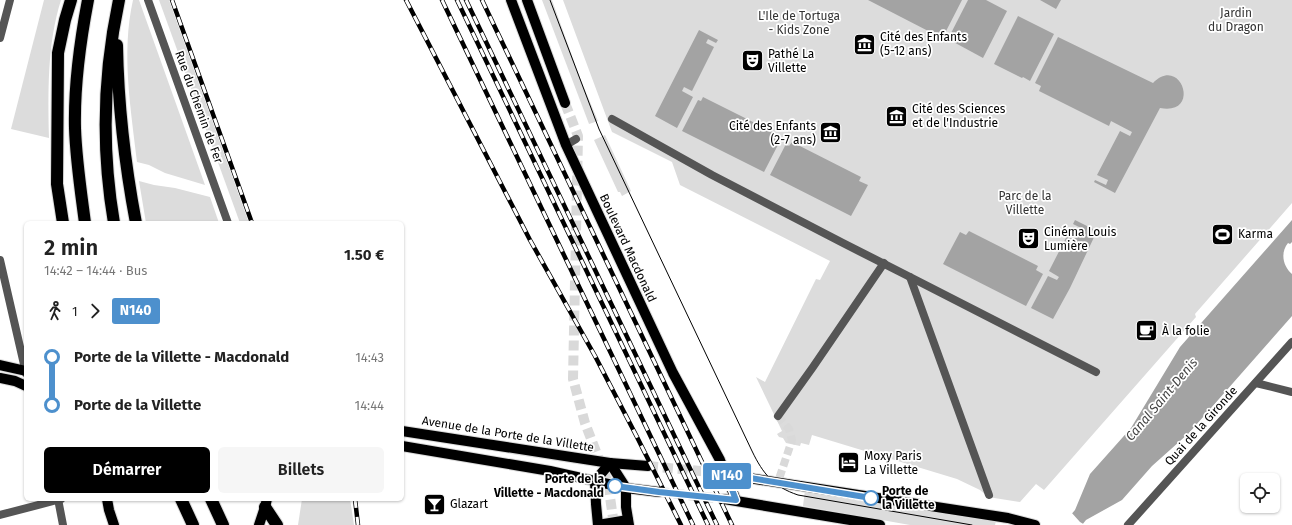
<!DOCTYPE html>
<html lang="fr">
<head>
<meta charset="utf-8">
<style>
	body { margin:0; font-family:"Fira Sans",sans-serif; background:#f6f6f6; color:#222; height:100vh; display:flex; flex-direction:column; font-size:15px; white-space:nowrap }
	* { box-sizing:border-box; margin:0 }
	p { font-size:13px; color:#767676 }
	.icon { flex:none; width:22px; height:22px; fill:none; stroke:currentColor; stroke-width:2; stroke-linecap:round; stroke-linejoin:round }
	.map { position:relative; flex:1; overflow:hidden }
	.side { position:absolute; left:24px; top:221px; width:380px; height:280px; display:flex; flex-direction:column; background:#fff; border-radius:6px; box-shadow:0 1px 3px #0004 }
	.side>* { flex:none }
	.badge { padding:0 8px; border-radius:3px; font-size:14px; line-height:26px }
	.buttons { position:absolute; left:1240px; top:473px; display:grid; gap:8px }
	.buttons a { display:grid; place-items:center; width:40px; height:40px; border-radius:6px; background:#fff; box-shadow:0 1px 3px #0004; font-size:20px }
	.map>.badge { position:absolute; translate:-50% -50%; box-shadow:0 0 0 2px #fff }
	.legs { display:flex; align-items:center; gap:6px; height:44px; padding:0 20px; font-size:13px }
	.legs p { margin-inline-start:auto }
	.summary { display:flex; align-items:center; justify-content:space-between; height:68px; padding:0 20px }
	h1 { font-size:22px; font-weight:600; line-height:30px }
	.primary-button { display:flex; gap:8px; margin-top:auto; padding:8px 20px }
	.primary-button a { flex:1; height:46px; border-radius:6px; background:#000; color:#fff; font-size:16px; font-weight:600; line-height:46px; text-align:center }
	.primary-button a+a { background:#f6f6f6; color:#222 }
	ul { padding:0 20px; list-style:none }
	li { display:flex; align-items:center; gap:14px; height:48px; font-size:15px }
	li i { display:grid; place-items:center; width:6px; height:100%; margin:0 5px; background:currentColor }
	li i::after { content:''; width:10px; height:10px; margin:-5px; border:3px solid; border-radius:50%; background:#fff }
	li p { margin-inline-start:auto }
	li:first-child i { background:linear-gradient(#0000 50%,currentColor 0) }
	li:last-child i { background:linear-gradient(currentColor 50%,#0000 0) }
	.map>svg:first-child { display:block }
	.green { fill:#dcdcdc }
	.water { fill:#a3a3a3 }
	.pier { fill:#fff }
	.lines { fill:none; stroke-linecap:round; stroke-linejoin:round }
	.street-tunnel { stroke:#d9d9d9; stroke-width:8; stroke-dasharray:8 4; stroke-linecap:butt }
	.primary-tunnel { stroke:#d9d9d9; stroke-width:10; stroke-dasharray:10 5; stroke-linecap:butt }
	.primary-casing { stroke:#dbdbdb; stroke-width:12 }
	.highway-casing { stroke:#dbdbdb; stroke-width:14 }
	.street { stroke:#555; stroke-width:8 }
	.primary { stroke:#000; stroke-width:10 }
	.highway { stroke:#000; stroke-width:12 }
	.tram { stroke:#000; stroke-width:1 }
	.rail-casing { stroke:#000; stroke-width:4.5 }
	.rail { stroke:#fff; stroke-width:3; stroke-dasharray:9; stroke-linecap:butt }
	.line-1-casing { stroke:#fff; stroke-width:9 }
	.line-1 { stroke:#4d90cd; stroke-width:6 }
	.stop-1-dot { fill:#fff; stroke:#4d90cd; stroke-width:2 }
	.labels { text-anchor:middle; stroke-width:3.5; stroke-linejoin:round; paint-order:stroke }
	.park-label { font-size:12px; fill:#333; stroke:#fff }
	.poi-label { font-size:12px; fill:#000; stroke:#fff; text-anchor:start }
	.street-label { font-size:12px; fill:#000; stroke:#fff }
	.stop-label { font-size:12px; font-weight:bold; fill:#000; stroke:#fff; text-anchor:end }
	.water-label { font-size:13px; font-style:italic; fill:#444; stroke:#fff }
</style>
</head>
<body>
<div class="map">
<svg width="1292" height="525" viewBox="0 0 1292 525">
	<rect width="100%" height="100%" fill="#fff"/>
	<!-- green -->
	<g class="green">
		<path d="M44,0h17c-14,44 -13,93 -12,138l-38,-9z"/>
		<path d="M133,0h6l66,185 -40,-12 -16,-8 -12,-3c-6,-53 -16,-109 -4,-162z"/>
		<path d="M159,0h10l80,223h-9z"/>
		<path d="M542,0h10l28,78 18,43 -9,3z"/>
		<path d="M563,0h729v203l-97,111 1,3 -152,173 -8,-6 -16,18 -32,-5 -8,-7 -23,-11 -145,-44 -3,10 -8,-2 -1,3 -14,-3 -3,-5 -4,-1 -2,-3 5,-3 -26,-54 9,5 51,-103 4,1 10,-19 -150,-76 -8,-23 -60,-30z"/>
		<path d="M605,135l26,56 -9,5 -2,-4h-2l-24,-52z"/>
		<path d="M139,181l15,4 21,3 35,9 9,26h-73z"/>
		<path d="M805,490l191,31 -1,4h-85l-107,-19z"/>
		<path d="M302,499h48l4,26h-56z"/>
	</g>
	<!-- water -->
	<g class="water">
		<path d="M868,0h94l-19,37 -8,-5 -1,2z"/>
		<path d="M968,0h18l21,11 -24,47 -35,-19z"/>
		<path d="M1040,0h21l-5,9z"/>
		<path d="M1018,16l36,18 -24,47 -7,-4 -1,1 -28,-14z"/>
		<path d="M699,30l19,10 -2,3 -8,-4 -2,4 8,4 -22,44 -8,-4 -2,4 11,6 -16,31 -22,-12z"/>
		<path d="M1058,37l95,46c28,-29 49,33 7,25l-45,85 -21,-11 1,-2 11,5 2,-5 -11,-5 23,-44 10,5 2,-4 -21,-11 -2,5 -70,-35 2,-5 -6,-3z"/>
		<path d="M703,97l70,35 -2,4 9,5 -16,31 -82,-41 16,-31 3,1z"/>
		<path d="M792,142l69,35 -2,4 9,4 -17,31 -81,-41 16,-31 3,2z"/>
		<path d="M1075,220l22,11 -27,57 -17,31 -22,-11 17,-32 9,4 2,-3 -10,-6 22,-43 10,5 2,-4 -10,-5z"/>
		<path d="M1292,220v22l-2,2 -2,-1c-8,10 -5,23 4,31v42l-103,117 -37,33 -30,34 -36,20 -4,5h-20l13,-15 15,-36 41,-46 49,-81z"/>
		<path d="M969,231l69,35 -2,4 7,4 -17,32 -83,-42 17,-32 6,3z"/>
	</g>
	<!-- pier -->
	<path class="pier" d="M1071,512l9,10 5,3h-25z"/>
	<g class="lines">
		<!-- street-tunnel -->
		<path class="street-tunnel" d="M778,416l11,13 3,11 -14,42"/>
		<!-- primary-tunnel -->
		<g class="primary-tunnel">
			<path d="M565,103l13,33 -5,243 12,44 23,60 6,42"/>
			<path d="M648,466l62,6"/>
			<path d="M659,492l65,7"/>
		</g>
		<defs>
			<g id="primary">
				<path d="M511,0l55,145 107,228 47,87 16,40"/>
				<path d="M527,0l38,103"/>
				<path d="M0,365l26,6"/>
				<path d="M0,378l15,3 11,5"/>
				<path d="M402,431l208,32 38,3"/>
				<path d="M402,446l148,25 76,17 33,4"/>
				<path d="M610,463l16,25v19l3,18"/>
				<path d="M710,472l298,46 27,7"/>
				<path d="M107,499l2,11 5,15"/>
				<path d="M724,499l156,26"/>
				<path d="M259,525l6,-18 2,-8"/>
				<path d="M598,525l-2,-21 -1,-23 15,-18"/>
				<path d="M598,525l30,-5"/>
			</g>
			<g id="highway">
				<path d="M117,45c1,59 8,120 19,178"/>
				<path d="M63,223l-6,-39 1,-131 7,-33 6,-20"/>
				<path d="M85,223c-4,-31 -9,-63 -10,-95 -1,-43 5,-86 13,-128"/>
				<path d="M114,223c-13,-76 -11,-148 5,-223"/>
				<path d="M181,499l12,26"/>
				<path d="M211,499l12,26"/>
				<path d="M265,507l12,18"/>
			</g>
		</defs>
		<!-- primary casing -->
		<use href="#primary" class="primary-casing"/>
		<!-- highway casing -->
		<use href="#highway" class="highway-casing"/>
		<!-- street -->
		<g class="street">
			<path d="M148,0l80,223"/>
			<path d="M0,38l10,-38"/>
			<path d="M612,119l100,56 131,68 67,34 186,95"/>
			<path d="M566,145l10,-6"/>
			<path d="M0,260l26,113"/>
			<path d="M910,277l79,218"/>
			<path d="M1256,383l36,9"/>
			<path d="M778,416l35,-49 71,-104"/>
			<path d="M58,499l5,26"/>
			<path d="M0,515l61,-16"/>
			<path d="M1128,525l164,-183"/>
		</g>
		<!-- primary -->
		<use href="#primary" class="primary"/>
		<!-- highway -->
		<use href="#highway" class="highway"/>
		<!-- tram -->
		<path class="tram" d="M550,0l49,129 153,322c11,23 22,36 46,44l174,30"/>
		<defs>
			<g id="rail">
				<path d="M172,0l80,223"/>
				<path d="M406,0l124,240 65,116 42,81 44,88"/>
				<path d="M442,0l251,525"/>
				<path d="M457,0l251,525"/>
				<path d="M466,0l251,525"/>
				<path d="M482,0l250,525"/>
				<path d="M355,499l3,26"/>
			</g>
		</defs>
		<!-- rail casing -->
		<use href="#rail" class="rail-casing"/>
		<!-- rail -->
		<use href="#rail" class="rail"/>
	</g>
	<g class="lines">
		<defs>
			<path id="line-1" d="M615,486l44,6 77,8 -10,-26 145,24"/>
		</defs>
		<!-- line-1 casing -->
		<use href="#line-1" class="line-1-casing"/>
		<!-- line-1 -->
		<use href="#line-1" class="line-1"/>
	</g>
	<!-- icons -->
	<defs>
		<symbol id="museum-square" viewBox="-11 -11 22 22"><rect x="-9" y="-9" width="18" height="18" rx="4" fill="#000" stroke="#fff"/><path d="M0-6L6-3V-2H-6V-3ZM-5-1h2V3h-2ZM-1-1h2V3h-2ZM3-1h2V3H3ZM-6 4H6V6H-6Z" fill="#fff"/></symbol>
		<symbol id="theatre-square" viewBox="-11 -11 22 22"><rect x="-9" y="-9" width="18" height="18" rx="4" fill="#000" stroke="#fff"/><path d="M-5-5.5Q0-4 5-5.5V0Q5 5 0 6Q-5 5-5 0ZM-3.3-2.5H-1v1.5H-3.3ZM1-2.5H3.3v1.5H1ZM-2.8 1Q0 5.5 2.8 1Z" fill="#fff"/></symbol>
		<symbol id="stadium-square" viewBox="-11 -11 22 22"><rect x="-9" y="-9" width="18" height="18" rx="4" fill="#000" stroke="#fff"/><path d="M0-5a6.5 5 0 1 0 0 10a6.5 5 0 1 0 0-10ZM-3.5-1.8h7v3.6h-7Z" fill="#fff"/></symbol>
		<symbol id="cafe-square" viewBox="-11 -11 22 22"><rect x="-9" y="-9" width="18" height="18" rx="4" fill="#000" stroke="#fff"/><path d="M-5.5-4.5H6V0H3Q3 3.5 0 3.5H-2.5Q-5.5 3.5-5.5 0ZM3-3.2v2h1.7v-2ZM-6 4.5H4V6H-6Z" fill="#fff"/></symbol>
		<symbol id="hotel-square" viewBox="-11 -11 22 22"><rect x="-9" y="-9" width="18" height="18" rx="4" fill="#000" stroke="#fff"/><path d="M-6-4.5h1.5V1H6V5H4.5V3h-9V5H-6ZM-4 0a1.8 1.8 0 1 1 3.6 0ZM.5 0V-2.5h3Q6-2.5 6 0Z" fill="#fff"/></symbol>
		<symbol id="bar-square" viewBox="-11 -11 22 22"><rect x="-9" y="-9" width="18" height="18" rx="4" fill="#000" stroke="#fff"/><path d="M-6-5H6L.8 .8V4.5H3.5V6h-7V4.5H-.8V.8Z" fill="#fff"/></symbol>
	</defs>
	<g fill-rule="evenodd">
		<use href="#museum-square" x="852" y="32" width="25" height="25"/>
		<use href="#theatre-square" x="740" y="48" width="25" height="25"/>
		<use href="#museum-square" x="884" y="104" width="25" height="25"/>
		<use href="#museum-square" x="818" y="120" width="25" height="25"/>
		<use href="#stadium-square" x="1210" y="222" width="25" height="25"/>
		<use href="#theatre-square" x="1016" y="226" width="25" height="25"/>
		<use href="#cafe-square" x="1134" y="318" width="25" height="25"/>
		<use href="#hotel-square" x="836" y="450" width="25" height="25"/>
		<use href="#bar-square" x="422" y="492" width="25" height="25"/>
	</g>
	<!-- markers -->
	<g class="stop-1-dot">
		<circle cx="615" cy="486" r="7"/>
		<circle cx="871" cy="498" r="7"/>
	</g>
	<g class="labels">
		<!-- park labels -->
		<g class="park-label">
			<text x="1236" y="17">Jardin<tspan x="1236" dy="14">du Dragon</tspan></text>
			<text x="799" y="20">L'Ile de Tortuga<tspan x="799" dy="14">- Kids Zone</tspan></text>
			<text x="1025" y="200">Parc de la<tspan x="1025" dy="14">Villette</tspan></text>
		</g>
		<!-- poi labels -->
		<g class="poi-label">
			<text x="880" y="41">Cité des Enfants<tspan x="880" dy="14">(5-12 ans)</tspan></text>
			<text x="768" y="58">Pathé La<tspan x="768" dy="14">Villette</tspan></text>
			<text x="912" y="113">Cité des Sciences<tspan x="912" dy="14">et de l'Industrie</tspan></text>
			<text x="816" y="130" text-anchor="end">Cité des Enfants<tspan x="816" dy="14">(2-7 ans)</tspan></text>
			<text x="1044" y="236">Cinéma Louis<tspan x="1044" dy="14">Lumière</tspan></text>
			<text x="1238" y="238">Karma</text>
			<text x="1162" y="335">À la folie</text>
			<text x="864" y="460">Moxy Paris<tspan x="864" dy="14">La Villette</tspan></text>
			<text x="450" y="508">Glazart</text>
		</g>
		<!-- street labels -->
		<g class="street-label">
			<text transform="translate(199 107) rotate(70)" y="4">Rue du Chemin de Fer</text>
			<text transform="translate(628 248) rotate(65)" y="4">Boulevard Macdonald</text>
			<text transform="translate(1201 426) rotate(-48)" y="4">Quai de la Gironde</text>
			<text transform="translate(508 434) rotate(9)" y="4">Avenue de la Porte de la Villette</text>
		</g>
		<!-- stop labels -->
		<g class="stop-label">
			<text x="604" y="483">Porte de la<tspan x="604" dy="14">Villette - Macdonald</tspan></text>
			<text x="882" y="495" text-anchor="start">Porte de<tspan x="882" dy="14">la Villette</tspan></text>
		</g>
		<!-- water labels -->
		<g class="water-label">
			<text transform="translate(1161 399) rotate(-50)" y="5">Canal Saint-Denis</text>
		</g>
	</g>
</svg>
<div class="buttons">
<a><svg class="icon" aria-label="locate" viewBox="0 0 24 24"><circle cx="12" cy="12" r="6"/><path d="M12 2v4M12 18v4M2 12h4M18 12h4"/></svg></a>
</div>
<b class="badge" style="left:727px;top:476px;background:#4d90cd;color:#fff">N140</b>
<section class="side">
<div class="summary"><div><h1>2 min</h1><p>14:42 – 14:44 · Bus</p></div><b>1.50 €</b></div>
<div class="legs"><svg class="icon" aria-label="walk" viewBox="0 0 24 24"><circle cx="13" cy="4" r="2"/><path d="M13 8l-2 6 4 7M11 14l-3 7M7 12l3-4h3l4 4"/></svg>1<svg class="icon" aria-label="forward" viewBox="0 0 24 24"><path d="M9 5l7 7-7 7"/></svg><b class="badge" style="background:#4d90cd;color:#fff">N140</b></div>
<ul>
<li><i style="color:#4d90cd"></i><b>Porte de la Villette - Macdonald</b><p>14:43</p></li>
<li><i style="color:#4d90cd"></i><b>Porte de la Villette</b><p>14:44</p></li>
</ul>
<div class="primary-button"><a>Démarrer</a><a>Billets</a></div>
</section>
</div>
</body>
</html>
